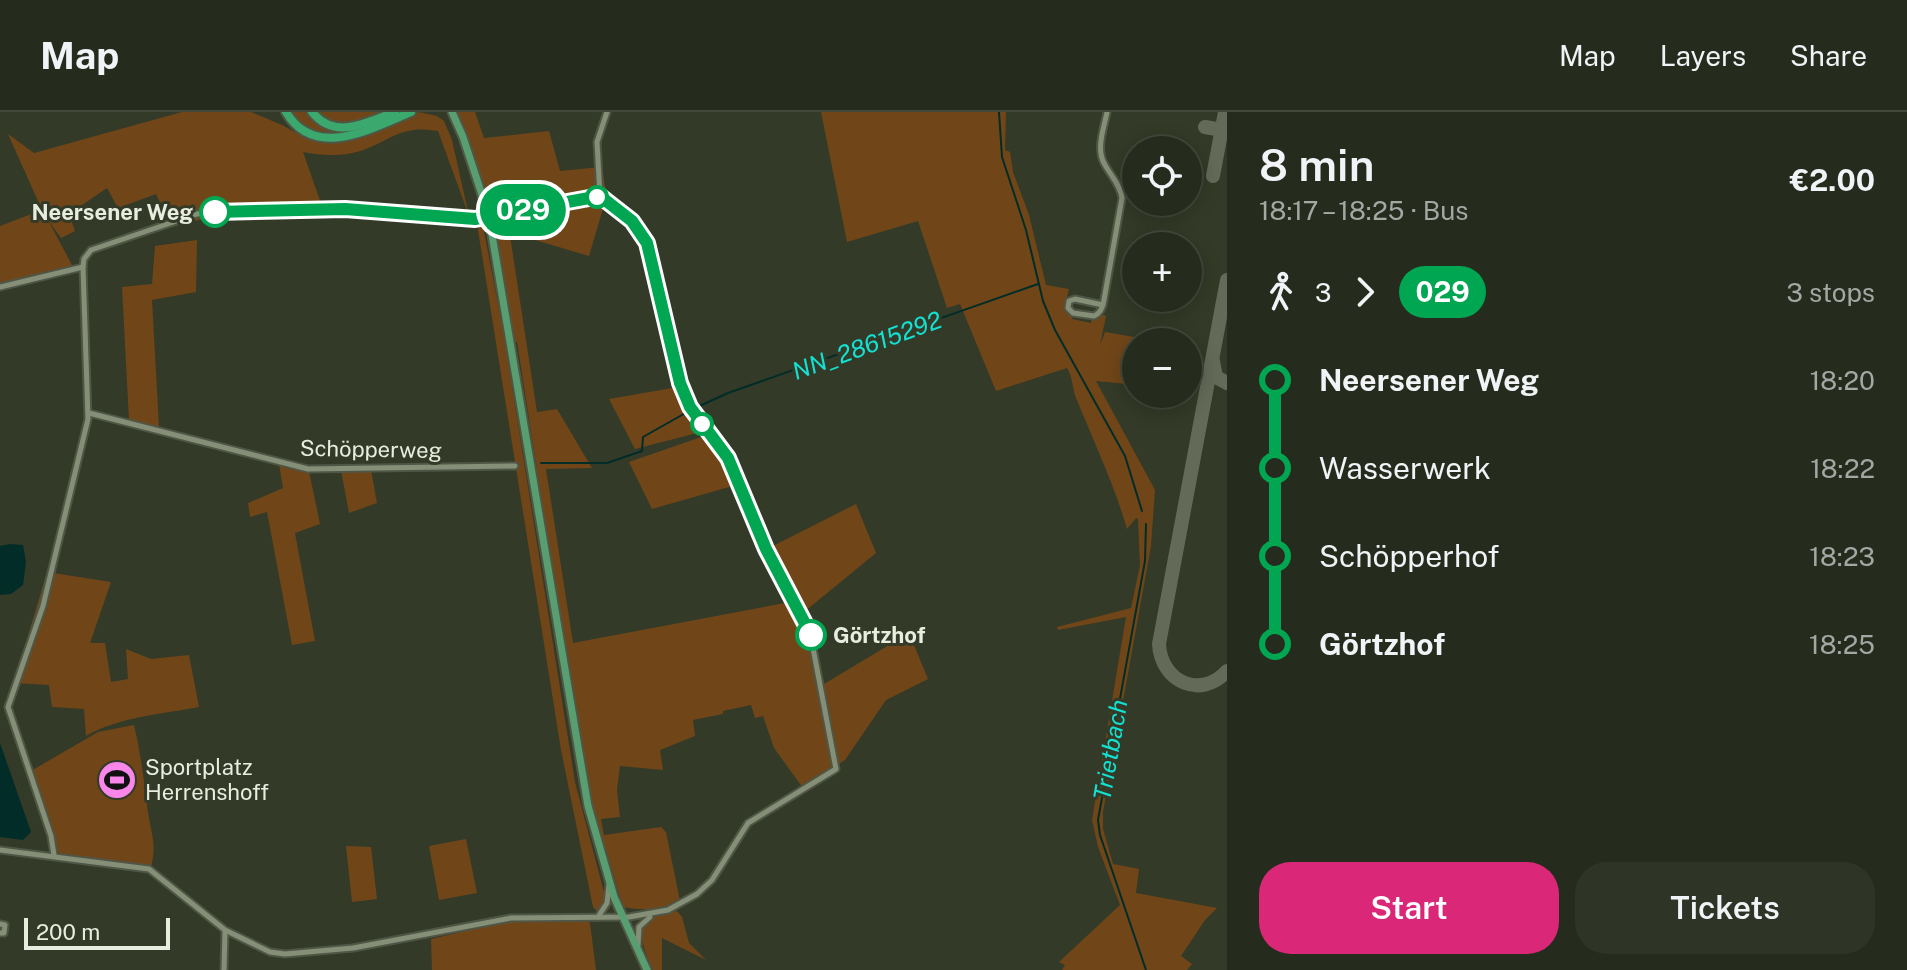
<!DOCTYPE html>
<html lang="en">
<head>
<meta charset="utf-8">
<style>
	body { margin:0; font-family:"Public Sans",sans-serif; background:#2e3426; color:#f1f3f6; height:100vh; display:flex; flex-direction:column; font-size:30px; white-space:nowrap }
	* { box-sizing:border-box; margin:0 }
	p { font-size:26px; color:#a4a7a4 }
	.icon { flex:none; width:44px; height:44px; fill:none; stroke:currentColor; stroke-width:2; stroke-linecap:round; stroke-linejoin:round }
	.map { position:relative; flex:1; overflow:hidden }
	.side { display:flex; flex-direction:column; background:#262c1d; width:680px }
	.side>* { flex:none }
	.badge { padding:0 16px; border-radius:26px; font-size:28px; line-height:52px }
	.controls { position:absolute; left:1122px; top:24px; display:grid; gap:16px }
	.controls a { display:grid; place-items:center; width:80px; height:80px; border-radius:50%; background:#262c1d; box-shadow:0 4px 20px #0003,0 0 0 2px #42483b; font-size:40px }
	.scale { position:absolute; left:24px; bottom:20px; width:146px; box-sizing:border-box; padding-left:8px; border:4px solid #e8ede0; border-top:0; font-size:22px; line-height:28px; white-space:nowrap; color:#e8ede0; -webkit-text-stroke:6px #333a27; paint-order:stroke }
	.map>.badge { position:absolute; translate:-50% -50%; box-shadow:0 0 0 4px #fff }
	.legs { display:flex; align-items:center; gap:12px; height:88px; padding:0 32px; font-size:26px }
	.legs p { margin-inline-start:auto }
	.head { display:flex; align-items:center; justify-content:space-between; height:136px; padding:0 32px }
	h1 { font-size:44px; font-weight:600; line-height:60px }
	.cta { display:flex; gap:16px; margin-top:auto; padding:16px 32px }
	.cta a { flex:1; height:92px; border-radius:32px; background:#db2777; color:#fff; font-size:32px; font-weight:600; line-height:92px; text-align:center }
	.cta a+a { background:#2e3426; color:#f1f3f6 }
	ul { padding:0 32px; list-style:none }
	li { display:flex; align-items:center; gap:28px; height:88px; font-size:30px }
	li i { display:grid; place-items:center; width:12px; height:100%; margin:0 10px; background:currentColor }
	li i::after { content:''; width:20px; height:20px; margin:-10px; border:6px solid; border-radius:50%; background:#262c1d }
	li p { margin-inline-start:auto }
	li:first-child i { background:linear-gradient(#0000 50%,currentColor 0) }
	li:last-child i { background:linear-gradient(currentColor 50%,#0000 0) }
	header { display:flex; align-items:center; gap:48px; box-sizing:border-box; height:112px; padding:0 40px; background:#262c1d; border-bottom:2px solid #42483b }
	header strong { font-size:38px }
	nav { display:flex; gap:44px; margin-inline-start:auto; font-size:28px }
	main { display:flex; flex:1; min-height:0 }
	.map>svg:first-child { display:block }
	.green { fill:#704619 }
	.water { fill:#022c28 }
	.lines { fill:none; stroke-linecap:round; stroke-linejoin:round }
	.stream { stroke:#022c28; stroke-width:2 }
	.taxiway { stroke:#636a58; stroke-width:14 }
	.minor-casing { stroke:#505645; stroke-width:9 }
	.major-casing { stroke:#505645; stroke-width:11 }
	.highway-casing { stroke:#505645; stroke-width:12 }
	.minor { stroke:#858e77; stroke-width:5 }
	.major { stroke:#599e71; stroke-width:7 }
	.highway { stroke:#3ba86d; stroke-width:8 }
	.major-bridge-casing { stroke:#505645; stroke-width:11; stroke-linecap:butt }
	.major-bridge { stroke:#599e71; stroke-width:7 }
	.line-1-casing { stroke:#fff; stroke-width:18 }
	.line-1 { stroke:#00a651; stroke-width:12 }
	.stop-1-dot { fill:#fff; stroke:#00a651; stroke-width:4 }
	.labels { text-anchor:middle; stroke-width:6; stroke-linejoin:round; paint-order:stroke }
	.stop-label { font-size:22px; font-weight:bold; fill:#e8ede0; stroke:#333a27; text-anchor:end }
	.street-label { font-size:22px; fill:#e8ede0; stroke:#333a27 }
	.poi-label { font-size:22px; fill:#e8ede0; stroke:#333a27; text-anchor:start }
	.water-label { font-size:24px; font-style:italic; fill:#13e1d2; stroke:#333a27 }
</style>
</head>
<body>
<header>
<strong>Map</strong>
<nav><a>Map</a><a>Layers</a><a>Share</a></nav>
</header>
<main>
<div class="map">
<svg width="1227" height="858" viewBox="0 0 1227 858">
	<rect width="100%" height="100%" fill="#333a27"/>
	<!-- green -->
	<g class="green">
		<path d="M182,0h69l31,13 22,12 19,5h22l74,-30 18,4 7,5 8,19 17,76 -31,-85c-33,-6 -44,6 -72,18 -20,8 -43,7 -63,3l21,60c-52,0 -103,0 -153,15l-15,-33 -38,14 -11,-20 -38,26 6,17 -14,7 -13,-18 25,47 -73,18v-59l42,-16 -34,-76 26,19z"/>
		<path d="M292,0h18l21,19v4c-17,-2 -30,-8 -39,-23z"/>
		<path d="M316,0h67c-24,11 -45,19 -67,0z"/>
		<path d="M453,0h22l9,26 65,-7 11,40 41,-4 6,28 -18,61 -54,-16 -3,-29 -25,5 30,196 20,-3 35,59 -46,1 27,174 217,-41 -27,-51 93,-47 20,49 -72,59 8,17 12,55 85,-51 19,46 -42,21 -41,60 -42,28 -29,-40 -11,-32 -8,2 -4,-13 -28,6v3l-30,6 2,16 -35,14 3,20 -43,-4 -3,24 3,27 -19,2 3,16 57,-8 5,5 14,69c-19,9 -37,10 -57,6l-37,-124 -69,-441h-2l-21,-113 3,-1 -2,-10 12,-3 -13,-1 -3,-10 -3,1z"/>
		<path d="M821,0h185l-1,38 5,2 3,20 16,43 17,70 23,4 -2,8 3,1 -5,9 7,8v4l19,4 1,-5 9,-4 5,2 -6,29 5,-13 29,5 -8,47 -30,-3 59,109 -4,56 -48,266v17l10,35 26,5 -3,24 81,15 -12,12 -24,36 11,8 -5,6h-125l3,-5 -6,-3 61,-57 -22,-58 -6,-27 34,-203 -68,13 -1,-3 74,-19 9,-43 -2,-46 -2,-1 -9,11c-13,-45 -33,-87 -51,-131 -4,-10 -3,-21 -9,-30l-71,23 -36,-87 -13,4 -29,-87 -71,21z"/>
		<path d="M482,109l21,109 72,452 30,114 1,5 -8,11 -5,-5 -32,-157 -83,-520z"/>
		<path d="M197,128l-1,52 -44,8 7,127 -30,-7 -7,-133 30,-3 3,-38z"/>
		<path d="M678,275l9,20 15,22 -1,3 -66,17 -26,-50z"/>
		<path d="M704,324c17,5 25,33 32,49l-84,24 -23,-47z"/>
		<path d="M279,352l30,7 11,53 -25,9 20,108 -23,4 -25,-133 -17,5 -2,-14 35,-15z"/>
		<path d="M341,358h30l6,33 -28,10z"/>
		<path d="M47,460l64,10 -21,61h15l6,39 17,-3 -2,-30 25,10 38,-4 10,52c-37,7 -80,10 -113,29l-2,-27 -32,-2 -3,-22 -35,-2z"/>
		<path d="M134,613c7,29 10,57 14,87 3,22 9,31 3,55l-91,-13 -4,-5 -25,-78 67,-39z"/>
		<path d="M466,727l11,54 -38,7 -10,-54z"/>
		<path d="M346,734l25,1 6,52 -25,3z"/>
		<path d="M677,799l5,6 7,26 17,17 -44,-22v32h-9c-15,-35 -21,-52 24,-59z"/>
		<path d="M586,808l4,3 6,47h-164l-1,-31 73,-17z"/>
	</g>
	<!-- water -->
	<g class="water">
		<path d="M10,432l13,1 3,17 -3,23 -12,9 -11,1v-49z"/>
		<path d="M0,631l31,89 -8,8 -23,-3z"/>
	</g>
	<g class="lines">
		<!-- stream -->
		<g class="stream">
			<path d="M999,0l3,45 24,73 17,71 12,29 70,126 17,55"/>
			<path d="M695,296l33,-15 310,-109"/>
			<path d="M541,351h66l35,-12 1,-14 46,-26"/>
			<path d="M1146,412l-1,37 -47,259 2,15 46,135"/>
		</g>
		<!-- taxiway -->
		<g class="taxiway">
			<path d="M1205,15l17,3"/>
			<path d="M1213,64l12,-64"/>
			<path d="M1227,168l-68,364c2,38 42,56 68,27"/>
			<path d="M1213,249l3,16 11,6"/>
		</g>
		<defs>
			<g id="minor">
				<path d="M600,84l-3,-54 10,-30"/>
				<path d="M0,175l83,-20"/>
				<path d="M1103,193l-28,-6 -6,2 -1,7 5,5 21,3c7,-3 9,-9 10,-16l18,-102c-2,-14 -12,-23 -18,-35 -8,-15 0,-35 3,-51"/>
				<path d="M89,301l219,56 207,-3"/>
				<path d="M0,738l149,19 76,61 45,22 15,2 68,-6 158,-30 118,-1 39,-7 29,-16 15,-14 36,-57 88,-54 -27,-142 -43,-78 -38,-91 -38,-51 -10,-24 -33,-140 -15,-22 -32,-25"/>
				<path d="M54,743l-3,-19 -43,-129 35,-101 45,-187 -5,-152 1,-8 7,-9 106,-36 36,-4 112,-1 130,10 125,-23"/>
				<path d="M598,805l9,-14 2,-18"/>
				<path d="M0,812l5,1 -1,8h-4"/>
				<path d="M638,833l1,-18 11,-10"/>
				<path d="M224,858l1,-39"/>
			</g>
			<g id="major">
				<path d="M452,0l11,25 21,64"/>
				<path d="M491,117l97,577 26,91 33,73"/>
			</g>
			<g id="highway">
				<path d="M286,0c29,49 86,16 125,0"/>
				<path d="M312,0c23,29 55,10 83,0"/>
			</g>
		</defs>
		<!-- minor casing -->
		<use href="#minor" class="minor-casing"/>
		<!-- major casing -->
		<use href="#major" class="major-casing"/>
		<!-- highway casing -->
		<use href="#highway" class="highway-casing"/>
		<!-- minor -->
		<use href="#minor" class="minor"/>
		<!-- major -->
		<use href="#major" class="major"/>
		<!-- highway -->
		<use href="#highway" class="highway"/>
		<defs>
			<path id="major-bridge" d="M484,89l7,28"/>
		</defs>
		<!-- major-bridge casing -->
		<use href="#major-bridge" class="major-bridge-casing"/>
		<!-- major-bridge -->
		<use href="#major-bridge" class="major-bridge"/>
	</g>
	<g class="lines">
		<defs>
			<path id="line-1" d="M215,100l130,-3 130,10 125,-23 32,25 15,22 33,140 10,24 38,51 38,91 45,86"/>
		</defs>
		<!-- line-1 casing -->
		<use href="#line-1" class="line-1-casing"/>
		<!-- line-1 -->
		<use href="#line-1" class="line-1"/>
	</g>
	<!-- icons -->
	<defs>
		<symbol id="stadium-disc" viewBox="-11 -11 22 22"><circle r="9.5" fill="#f987e9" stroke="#333a27"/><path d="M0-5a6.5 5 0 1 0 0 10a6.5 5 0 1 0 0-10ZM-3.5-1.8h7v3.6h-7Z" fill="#111"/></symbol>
	</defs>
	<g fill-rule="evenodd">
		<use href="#stadium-disc" x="95" y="646" width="44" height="44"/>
	</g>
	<!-- markers -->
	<g class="stop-1-dot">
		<circle cx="597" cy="85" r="10"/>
		<circle cx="215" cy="100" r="14"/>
		<circle cx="702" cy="312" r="10"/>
		<circle cx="811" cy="523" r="14"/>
	</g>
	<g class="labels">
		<!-- stop labels -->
		<g class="stop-label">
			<text x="193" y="108">Neersener Weg</text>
			<text x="833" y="531" text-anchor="start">Görtzhof</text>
		</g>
		<!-- street labels -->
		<g class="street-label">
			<text transform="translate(371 337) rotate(1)" y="8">Schöpperweg</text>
		</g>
		<!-- poi labels -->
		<g class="poi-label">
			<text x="145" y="663">Sportplatz<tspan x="145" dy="25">Herrenshoff</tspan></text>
		</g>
		<!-- water labels -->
		<g class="water-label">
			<text transform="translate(867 234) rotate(-20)" y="8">NN_28615292</text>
			<text transform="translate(1111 638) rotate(-80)" y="8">Trietbach</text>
		</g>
	</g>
</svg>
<div class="controls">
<a><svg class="icon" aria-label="locate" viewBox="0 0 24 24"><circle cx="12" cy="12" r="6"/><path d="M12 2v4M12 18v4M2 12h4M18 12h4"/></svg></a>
<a>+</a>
<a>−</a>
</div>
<div class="scale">200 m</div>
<b class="badge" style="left:523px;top:98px;background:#00a651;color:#fff">029</b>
</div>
<section class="side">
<div class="head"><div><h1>8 min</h1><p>18:17 – 18:25 · Bus</p></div><b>€2.00</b></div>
<div class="legs"><svg class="icon" aria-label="walk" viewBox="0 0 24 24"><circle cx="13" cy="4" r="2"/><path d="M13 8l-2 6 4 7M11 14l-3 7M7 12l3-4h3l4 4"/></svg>3<svg class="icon" aria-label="forward" viewBox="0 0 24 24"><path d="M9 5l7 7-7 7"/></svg><b class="badge" style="background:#00a651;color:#fff">029</b><p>3 stops</p></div>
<ul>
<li><i style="color:#00a651"></i><b>Neersener Weg</b><p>18:20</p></li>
<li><i style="color:#00a651"></i><span>Wasserwerk</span><p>18:22</p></li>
<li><i style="color:#00a651"></i><span>Schöpperhof</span><p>18:23</p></li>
<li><i style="color:#00a651"></i><b>Görtzhof</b><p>18:25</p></li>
</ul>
<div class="cta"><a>Start</a><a>Tickets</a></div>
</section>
</main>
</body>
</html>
